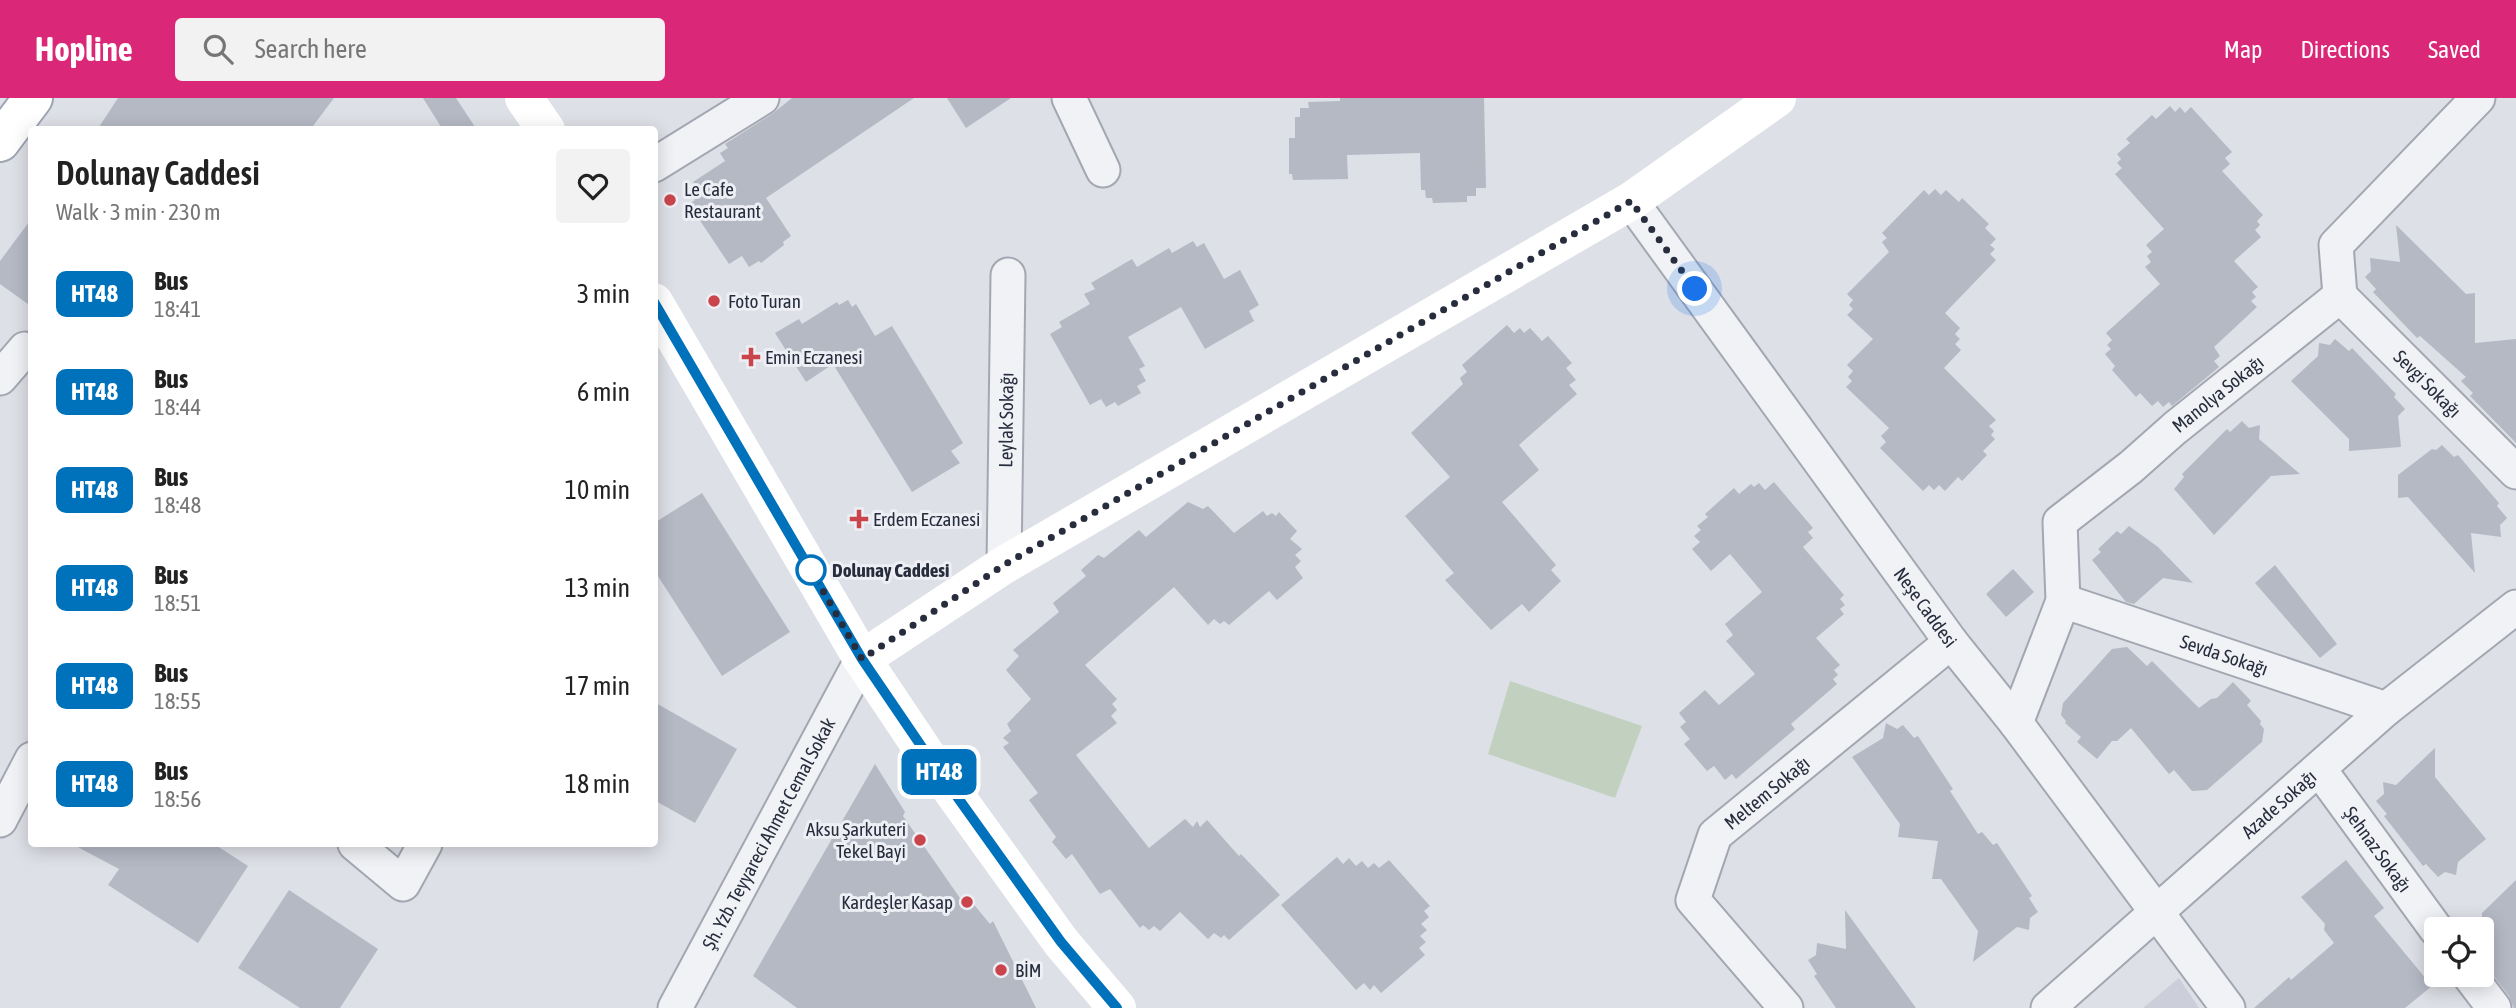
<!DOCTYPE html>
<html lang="en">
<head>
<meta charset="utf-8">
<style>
	body { margin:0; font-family:"Asap Condensed",sans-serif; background:#f2f2f2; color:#222; height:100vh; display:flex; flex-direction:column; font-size:26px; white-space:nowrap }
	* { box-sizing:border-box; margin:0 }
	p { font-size:23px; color:#767676 }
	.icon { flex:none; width:38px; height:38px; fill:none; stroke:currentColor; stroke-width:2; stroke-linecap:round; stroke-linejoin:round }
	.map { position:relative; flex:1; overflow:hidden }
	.drawer { position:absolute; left:28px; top:28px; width:630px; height:721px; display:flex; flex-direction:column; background:#fff; border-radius:7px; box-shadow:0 4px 18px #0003 }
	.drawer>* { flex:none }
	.badge { padding:0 14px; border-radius:10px; font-size:24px; line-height:46px }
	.buttons { position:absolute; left:2424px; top:819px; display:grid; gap:14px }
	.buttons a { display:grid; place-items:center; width:70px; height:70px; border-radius:7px; background:#fff; box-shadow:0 4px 18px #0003; font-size:35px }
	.you { position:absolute; width:35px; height:35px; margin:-18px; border:5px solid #fff; border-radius:50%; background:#1a73e8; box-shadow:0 0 0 10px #1a73e833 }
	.map>.badge { position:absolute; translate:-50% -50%; box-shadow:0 0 0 4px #fff }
	.round { display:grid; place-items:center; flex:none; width:74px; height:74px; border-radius:7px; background:#f2f2f2 }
	.summary { display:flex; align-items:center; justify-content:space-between; height:119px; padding:0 28px }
	h1 { font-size:33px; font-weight:600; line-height:52px }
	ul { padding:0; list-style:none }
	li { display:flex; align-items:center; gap:21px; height:98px; padding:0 28px }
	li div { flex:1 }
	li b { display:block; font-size:26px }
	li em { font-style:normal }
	li .badge { min-width:77px; font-weight:700; text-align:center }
	header { display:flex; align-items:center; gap:42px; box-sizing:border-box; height:98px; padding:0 35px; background:#db2777; color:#fff }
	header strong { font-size:33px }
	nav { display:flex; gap:38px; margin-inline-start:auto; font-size:24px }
	.search { width:490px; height:63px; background:#f2f2f2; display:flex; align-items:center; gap:18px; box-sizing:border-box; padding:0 24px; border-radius:7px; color:#767676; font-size:26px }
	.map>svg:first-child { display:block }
	.built { fill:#cccfd9 }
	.pitch { fill:#c2d1bf }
	.building { fill:#b5b9c4 }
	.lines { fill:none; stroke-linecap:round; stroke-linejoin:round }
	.street-casing { stroke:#a3a7b1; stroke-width:37 }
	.primary-casing { stroke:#9da4b2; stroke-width:42 }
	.street { stroke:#f0f2f6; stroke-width:33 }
	.secondary { stroke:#fff; stroke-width:38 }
	.primary { stroke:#fff; stroke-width:38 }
	.line-casing { stroke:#fff; stroke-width:16 }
	.line { stroke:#0072bc; stroke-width:10 }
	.walk { stroke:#272d3d; stroke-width:7; stroke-dasharray:0 12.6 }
	.poi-dot { fill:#ca454b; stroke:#edeff5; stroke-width:2.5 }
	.stop-dot { fill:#fff; stroke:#0072bc; stroke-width:3.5 }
	.labels { text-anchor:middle; stroke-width:6; stroke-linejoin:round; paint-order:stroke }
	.poi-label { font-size:19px; fill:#272d3d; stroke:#edeff5; text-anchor:start }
	.street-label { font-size:19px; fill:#272d3d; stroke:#edeff5 }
	.stop-label { font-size:19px; font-weight:bold; fill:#272d3d; stroke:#edeff5; text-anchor:start }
</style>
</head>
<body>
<header>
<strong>Hopline</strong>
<div class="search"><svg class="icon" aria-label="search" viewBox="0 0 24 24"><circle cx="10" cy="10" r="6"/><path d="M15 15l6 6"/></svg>Search here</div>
<nav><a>Map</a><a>Directions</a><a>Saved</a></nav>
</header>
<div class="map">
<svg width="2516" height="910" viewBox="0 0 2516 910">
	<rect width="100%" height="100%" fill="#dee0e7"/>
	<!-- built -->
	<path class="built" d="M2179,880l20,30h-56z"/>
	<!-- pitch -->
	<path class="pitch" d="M1510,583l132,45 -27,72 -127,-44z"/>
	<!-- building -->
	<g class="building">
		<path d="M118,0h216l-24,32h-213z"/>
		<path d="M423,0h33l21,32h-34z"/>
		<path d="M792,0h122l-148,100 25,38 -8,6 1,3 -23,18 -2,-2 -10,6 -7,-11 -13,8 -40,-60 6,-4 -6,-8 8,-5 -4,-5 32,-21 -5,-8 8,-5 -3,-4 47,-30z"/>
		<path d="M947,0h64l-45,30z"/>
		<path d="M1340,0h144l2,90h-10v8h-9v6l-34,1 -1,-5h-6l-1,-8h-4l-1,-37 -73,2 1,24 -55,1 -1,-6h-3v-36h6v-21h5v-9h9l-1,-6 32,-1z"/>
		<path d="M2170,8l5,6 5,-5 5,6 6,-6 41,45 -7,6 5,6 -8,7 41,44 -6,6 3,4 -5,5 6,7 -27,24 24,26 -6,5 4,5 -5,4 6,6 -43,40 6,9 -6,5 5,6 -47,39 -3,-4 -6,5 -5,-6 -6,5 -12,-13 -4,4 -24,-27 3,-4 -10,-12 6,-5 -4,-4 5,-5 -6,-7 54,-49 -15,-17 6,-5 -4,-6 5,-4 -6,-7 18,-16 -49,-55 7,-6 -5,-5 4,-4 -4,-5 13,-11 -4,-4 26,-24 4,4z"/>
		<path d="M1935,91l6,6 5,-5 13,12 3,-4 27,26 -4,4 11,11 -6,6 5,4 -5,5 6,6 -51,53 15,15 -5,6 5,5 -5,5 6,6 -17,18 52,52 -7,6 5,5 -3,4 4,4 -12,12 4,4 -25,26 -4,-4 -13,14 -6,-6 -5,5 -5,-5 -6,6 -43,-43 6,-6 -5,-6 8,-8 -43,-41 6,-6 -4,-4 5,-6 -6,-6 26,-26 -26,-24 6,-6 -4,-4 4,-5 -6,-6 42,-42 -7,-10 5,-4 -5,-5 42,-43 5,5z"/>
		<path d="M32,120v89l-32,-23v-23z"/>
		<path d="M2396,127l70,69 9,-1v50l41,-4v104l-46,-47 3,-3 -12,-12 5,-4 -46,-41 -3,2 -44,-46 3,-3 -11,-12 6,-6 -1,-13 30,4z"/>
		<path d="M1193,143l4,6 7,-4 20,36 16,-9 19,35 -10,6 5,10 -49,28 -24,-42 -53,30 17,29 -6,3 7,12 -9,5 4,7 -23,13 -3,-4 -9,5 -5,-8 -11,6 -40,-71 12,-7 -3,-5 31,-18 -6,-10 11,-5 -4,-6 41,-24 5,8 32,-19 3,5z"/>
		<path d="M848,202l4,7 4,-3 19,32 17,-10 71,117 -12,8 9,12 -48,29 -79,-128 -27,18 -31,-49 24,-14 3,5 35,-22 2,3z"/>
		<path d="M1507,227l7,8 6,-5 4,5 6,-5 12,13 6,-5 24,27 -6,5 10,12 -7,5 8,9 -58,51 20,25 -37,32 54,63 -5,5 10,11 -32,31 -7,-8 -31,26 -46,-50 9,-7 -49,-57 45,-39 -39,-44 52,-49 -3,-6 7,-6 -5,-7z"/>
		<path d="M2335,241l14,12 3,-3 44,46 -2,3 11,12 -7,7 3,31 -52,4v-12l-58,-58 27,-25 1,-13 11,2z"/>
		<path d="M2242,323l7,7 11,-3 -1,14 41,35 -29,2 -57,59 -40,-46 10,-12 -2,-3 45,-45 3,3z"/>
		<path d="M2442,347l12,12 4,-2 41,48 -2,3 10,12 -7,7 1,12 -30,-4 4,40 -67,-76 -10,1v-23l34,-26 4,1z"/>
		<path d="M1774,384l39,46 -5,4 5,6 -10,9 41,48 -4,4 5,6 -5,4 4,5 -28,24 24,27 -6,5 4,5 -5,4 4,5 -46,40 4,5 -59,50 -4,-5 -7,6 -11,-14 -7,5 -23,-27 6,-5 -10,-12 6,-5 -7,-9 26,-23 14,15 36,-31 -29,-33 7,-6 -8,-11 37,-32 -32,-38 -19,17 -19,-22 8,-7 -6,-6 7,-6 -4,-4 11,-9 -3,-3 29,-26 5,6 12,-10 3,3 5,-4 6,7z"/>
		<path d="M702,395l88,139 -68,44 -68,-106v-47z"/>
		<path d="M1188,404l15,7 5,-3 26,27 29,-22 4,5 5,-3 4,3 3,-4 18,19 -7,8 12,10 -7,6 6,6 -6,6 8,11 -26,22 -8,-9 -40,34 -5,-4 -4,3 -6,-5 -6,6 -34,-38 -89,78 32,34 -5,5 5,6 -6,6 6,7 -41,32 73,93 36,-29 8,8 4,-6 3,6 7,-7 32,36 2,-2 39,41 -51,45 -5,-5 -3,3 -7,-5 -6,6 -28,-27 -20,19 -6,-5 -5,4 -6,-5 -3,3 -30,-39 -10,5 -28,-40 -6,5 -14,-17 4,-5 -27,-37 9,-7 -35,-46 6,-4 -6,-5 8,-7 -4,-7 24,-25 -25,-29 13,-14 -6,-6 46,-38 -6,-9 33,-27 -5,-6 17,-15 6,3 35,-28 7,7z"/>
		<path d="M2129,428l29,21 35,36 -30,-5 -29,26 -8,-2 -34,-42 9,-8 -3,-3 19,-18 4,3z"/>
		<path d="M2275,467l62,79 -17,14 -65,-75z"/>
		<path d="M2013,471l21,23 -28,25 -20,-23z"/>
		<path d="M2127,549l20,19 5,-5 47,47 12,-9 6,-1 16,-16 18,19 -4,4 14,16 -1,3 4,5 -2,13 -55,48 -15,1 -18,-21 -5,4 -38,-46 -14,13h-5l-15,18 -20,-17 4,-5 -16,-14 1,-2 -5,-6 2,-12 49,-54z"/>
		<path d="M654,604l83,47 -42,74 -41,-23z"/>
		<path d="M1886,625l11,6 6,-4 11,13 4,-2 35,53 -3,2 28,43 4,-2 11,13 4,-2 35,53 -3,2 9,14 -8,6 -1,12 -12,-3 -44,35 5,-31 -37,-52h-9l6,-38 -40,-4 2,-13 -48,-67 31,-19z"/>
		<path d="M2435,650v29l51,62 -28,23 -2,13 -11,-3 -7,5 -12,-13 -3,2 -39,-50 3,-2 -11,-13 8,-7 -1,-12 13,3z"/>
		<path d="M875,666l30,48 -2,4 59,85 4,-6 24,29 3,-3 43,87h-239l-44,-32z"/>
		<path d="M72,746h142l34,22 -50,77 -90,-58 11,-16z"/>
		<path d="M1337,759l6,7 6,-6 7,8 6,-5 6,7 6,-5 5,5 10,-8 41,46 -6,5 5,6 -8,7 6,6 -7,6 6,6 -7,6 6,7 -44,38 -7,-8 -4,5 -6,-7 -8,7 -75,-85z"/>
		<path d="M2346,762l38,48 -10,8 58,70 -27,22h-151l35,-31 2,3 43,-37 -10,-13 1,-6 -24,-27z"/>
		<path d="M2516,782v128h-2l-5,-12 -27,-35v-48z"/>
		<path d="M289,792l89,59 -38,59h-40l-62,-40z"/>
		<path d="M1845,812l71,98h-80l-22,-32 3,-2 -9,-14 8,-5 1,-12 29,6z"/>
	</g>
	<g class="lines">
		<defs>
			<g id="street">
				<path d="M1069,0l34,72"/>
				<path d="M654,67l108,-67"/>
				<path id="s1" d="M1631,103l320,441 65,81 212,285"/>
				<path id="s2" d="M2340,198l176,176"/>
				<path d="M0,280l25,-29 7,5"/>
				<path id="s3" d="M1004,467l4,-290"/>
				<path id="s4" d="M2063,503l323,108"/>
				<path id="s5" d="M2016,625l47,-122 -3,-79 71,-55 44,-39 165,-132 -4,-51 142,-147"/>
				<path id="s6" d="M2320,672l116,159"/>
				<path d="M0,722l32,-61"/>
				<path d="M355,746l48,40 22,-40"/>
				<path d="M2469,877l25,33"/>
				<path id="s7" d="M675,910l187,-349"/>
				<path id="s8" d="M1786,910l-93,-108 22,-65 236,-193"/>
				<path id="s9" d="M2048,910l338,-299 130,-102"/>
			</g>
			<path id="primary" d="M0,44l33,-44"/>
		</defs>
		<!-- street casing -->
		<use href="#street" class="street-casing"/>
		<!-- primary casing -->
		<use href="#primary" class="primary-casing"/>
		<!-- street -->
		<use href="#street" class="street"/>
		<!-- secondary -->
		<g class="secondary">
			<path d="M524,0l22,32"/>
			<path d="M654,204l208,357 65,97 134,186 56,66"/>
			<path d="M862,561l142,-94 627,-364 146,-103"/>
		</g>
		<!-- primary -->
		<use href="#primary" class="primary"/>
	</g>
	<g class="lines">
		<defs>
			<path id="line" d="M654,204l208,357 66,97 133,186 56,66"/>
		</defs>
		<!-- line casing -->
		<use href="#line" class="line-casing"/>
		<!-- line -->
		<use href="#line" class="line"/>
		<!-- walk -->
		<path class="walk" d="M811,472l51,89 142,-94 627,-364 64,88"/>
	</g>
	<!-- markers -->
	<g class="poi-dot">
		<circle cx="670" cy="102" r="7"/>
		<circle cx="714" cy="203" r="7"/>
		<path d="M747.5 248.5h7v7h7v7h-7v7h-7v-7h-7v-7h7z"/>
		<path d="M855.5 410.5h7v7h7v7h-7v7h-7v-7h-7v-7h7z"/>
		<circle cx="920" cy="742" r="7"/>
		<circle cx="967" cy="804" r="7"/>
		<circle cx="1001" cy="872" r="7"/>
	</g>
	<circle class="stop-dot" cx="811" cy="472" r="14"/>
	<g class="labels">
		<!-- poi labels -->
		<g class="poi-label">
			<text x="684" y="98">Le Cafe<tspan x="684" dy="22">Restaurant</tspan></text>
			<text x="728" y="210">Foto Turan</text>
			<text x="765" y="266">Emin Eczanesi</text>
			<text x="873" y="428">Erdem Eczanesi</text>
			<text x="906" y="738" text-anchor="end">Aksu Şarkuteri<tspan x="906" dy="22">Tekel Bayi</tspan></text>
			<text x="953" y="811" text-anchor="end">Kardeşler Kasap</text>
			<text x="1015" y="879">BİM</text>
		</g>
		<!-- street labels -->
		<g class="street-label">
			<text dy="7" stroke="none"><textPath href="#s2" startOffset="124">Sevgi Sokağı</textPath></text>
			<text dy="7" stroke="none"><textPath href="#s5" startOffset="413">Manolya Sokağı</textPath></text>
			<text dy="7" stroke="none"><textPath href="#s3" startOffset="145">Leylak Sokağı</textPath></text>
			<text dy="7" stroke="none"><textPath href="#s1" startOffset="502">Neşe Caddesi</textPath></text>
			<text dy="7" stroke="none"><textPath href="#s4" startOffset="170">Sevda Sokağı</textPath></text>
			<text dy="7" stroke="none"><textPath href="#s8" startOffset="278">Meltem Sokağı</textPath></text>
			<text dy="7" stroke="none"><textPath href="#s9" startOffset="308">Azade Sokağı</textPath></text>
			<text dy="7" stroke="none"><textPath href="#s7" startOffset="198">Şh. Yzb. Teyyareci Ahmet Cemal Sokak</textPath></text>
			<text dy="7" stroke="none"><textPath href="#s6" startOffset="98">Şehnaz Sokağı</textPath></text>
		</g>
		<!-- stop labels -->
		<g class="stop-label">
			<text x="832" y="479">Dolunay Caddesi</text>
		</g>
	</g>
</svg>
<div class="buttons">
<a><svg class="icon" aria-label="locate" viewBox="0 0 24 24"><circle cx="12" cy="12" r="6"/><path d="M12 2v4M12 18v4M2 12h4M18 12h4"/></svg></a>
</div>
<div class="you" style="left:1695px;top:191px"></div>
<b class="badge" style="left:939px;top:674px;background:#0072bc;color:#fff">HT48</b>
<section class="drawer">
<div class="summary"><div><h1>Dolunay Caddesi</h1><p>Walk · 3 min · 230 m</p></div><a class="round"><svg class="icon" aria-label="heart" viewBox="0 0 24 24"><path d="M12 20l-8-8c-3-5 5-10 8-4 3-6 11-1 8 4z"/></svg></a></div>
<ul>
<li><span class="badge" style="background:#0072bc;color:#fff">HT48</span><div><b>Bus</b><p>18:41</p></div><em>3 min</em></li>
<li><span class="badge" style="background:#0072bc;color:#fff">HT48</span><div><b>Bus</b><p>18:44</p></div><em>6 min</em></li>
<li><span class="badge" style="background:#0072bc;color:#fff">HT48</span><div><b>Bus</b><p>18:48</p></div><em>10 min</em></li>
<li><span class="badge" style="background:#0072bc;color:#fff">HT48</span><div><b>Bus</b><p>18:51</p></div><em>13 min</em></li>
<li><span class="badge" style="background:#0072bc;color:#fff">HT48</span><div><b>Bus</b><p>18:55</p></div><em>17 min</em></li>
<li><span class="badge" style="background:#0072bc;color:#fff">HT48</span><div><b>Bus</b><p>18:56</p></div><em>18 min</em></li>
</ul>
</section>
</div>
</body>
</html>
